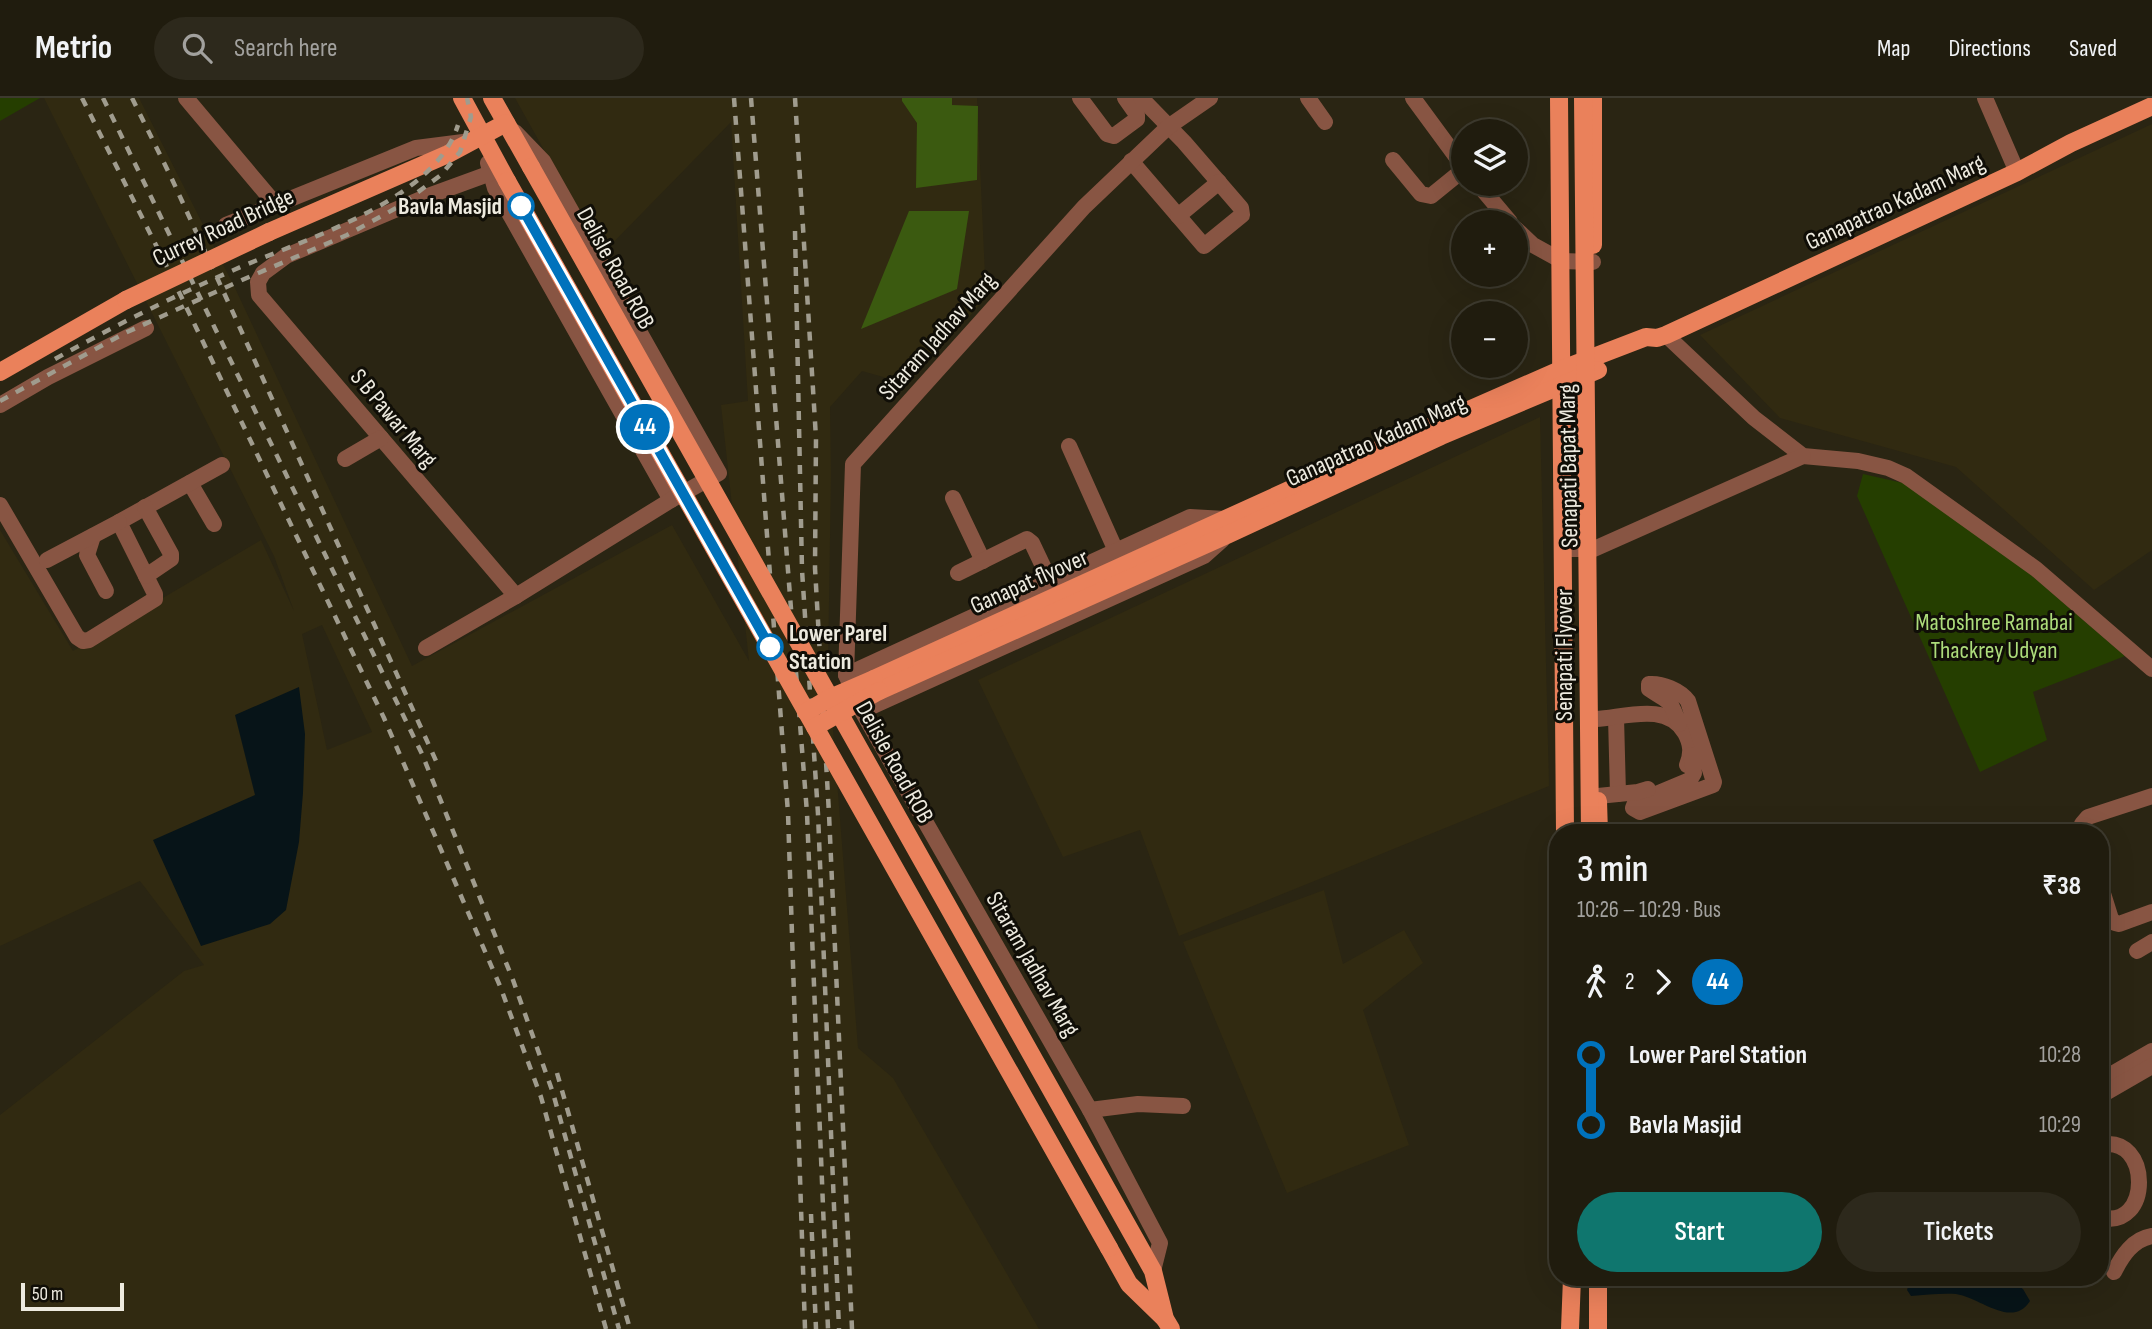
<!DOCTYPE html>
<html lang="en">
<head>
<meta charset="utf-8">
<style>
	body { margin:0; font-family:"Sofia Sans Condensed",sans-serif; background:#2d291c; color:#f1f3f6; height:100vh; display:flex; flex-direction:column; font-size:26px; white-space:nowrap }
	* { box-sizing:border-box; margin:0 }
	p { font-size:23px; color:#a2a19e }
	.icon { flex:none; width:38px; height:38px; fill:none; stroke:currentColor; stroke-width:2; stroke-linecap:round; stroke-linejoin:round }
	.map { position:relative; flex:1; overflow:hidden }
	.panel { position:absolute; left:1549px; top:726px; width:560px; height:462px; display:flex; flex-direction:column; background:#201c0e; border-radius:28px; box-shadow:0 7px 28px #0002,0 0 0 2px #3d3a2e }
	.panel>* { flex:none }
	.badge { padding:0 14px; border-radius:23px; font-size:24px; line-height:46px }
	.fabs { position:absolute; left:1451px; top:21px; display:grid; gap:14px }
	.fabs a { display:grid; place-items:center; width:77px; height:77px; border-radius:50%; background:#201c0e; box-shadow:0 7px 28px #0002,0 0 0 2px #3d3a2e; font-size:35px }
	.scale { position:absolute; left:21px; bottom:18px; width:103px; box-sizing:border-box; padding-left:7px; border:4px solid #edeadf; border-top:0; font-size:19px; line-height:24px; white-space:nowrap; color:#edeadf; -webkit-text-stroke:5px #100e07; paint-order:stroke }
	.map>.badge { position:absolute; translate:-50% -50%; box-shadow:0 0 0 4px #fff }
	.legs { display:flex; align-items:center; gap:10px; height:77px; padding:0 28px; font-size:23px }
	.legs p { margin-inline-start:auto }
	.head { display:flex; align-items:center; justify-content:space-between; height:119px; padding:0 28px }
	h1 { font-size:38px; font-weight:600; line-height:52px }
	.cta { display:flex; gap:14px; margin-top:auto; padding:14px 28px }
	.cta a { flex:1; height:80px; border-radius:42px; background:#0f766e; color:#fff; font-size:28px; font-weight:600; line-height:80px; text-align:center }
	.cta a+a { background:#2d291c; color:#f1f3f6 }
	ul { padding:0 28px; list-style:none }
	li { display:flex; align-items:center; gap:24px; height:70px; font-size:26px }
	li i { display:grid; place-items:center; width:10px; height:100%; margin:0 9px; background:currentColor }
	li i::after { content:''; width:18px; height:18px; margin:-9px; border:5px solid; border-radius:50%; background:#201c0e }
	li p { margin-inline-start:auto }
	li:first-child i { background:linear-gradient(#0000 50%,currentColor 0) }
	li:last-child i { background:linear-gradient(currentColor 50%,#0000 0) }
	header { display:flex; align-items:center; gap:42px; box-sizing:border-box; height:98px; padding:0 35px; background:#201c0e; border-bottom:2px solid #3d3a2e }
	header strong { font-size:33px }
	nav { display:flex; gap:38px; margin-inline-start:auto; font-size:24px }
	.search { width:490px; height:63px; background:#2d291c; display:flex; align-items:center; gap:18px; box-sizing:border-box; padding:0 24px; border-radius:38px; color:#a2a19e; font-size:26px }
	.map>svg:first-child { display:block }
	.built { fill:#312a11; fill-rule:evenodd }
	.green { fill:#253e00 }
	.forest { fill:#3b5a10 }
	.water { fill:#071418 }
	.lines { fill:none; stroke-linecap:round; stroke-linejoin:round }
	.minor { stroke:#885543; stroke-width:16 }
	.major { stroke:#ea815b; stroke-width:18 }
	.rail { stroke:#a09c8e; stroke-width:4.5; stroke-dasharray:9 9; stroke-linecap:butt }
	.major-bridge { stroke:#ea815b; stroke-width:18 }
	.line-1-casing { stroke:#fff; stroke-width:16 }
	.line-1 { stroke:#0072bc; stroke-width:10 }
	.stop-1-dot { fill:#fff; stroke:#0072bc; stroke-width:3.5 }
	.labels { text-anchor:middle; stroke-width:6; stroke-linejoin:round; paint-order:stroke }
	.street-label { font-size:24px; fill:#edeadf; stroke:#100e07 }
	.stop-label { font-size:24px; font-weight:bold; fill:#edeadf; stroke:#100e07; text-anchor:end }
	.park-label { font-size:24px; fill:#addc7b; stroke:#100e07 }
</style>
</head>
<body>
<header>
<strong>Metrio</strong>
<div class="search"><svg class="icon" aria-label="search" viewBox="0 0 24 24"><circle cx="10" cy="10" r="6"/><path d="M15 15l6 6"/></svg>Search here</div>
<nav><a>Map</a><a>Directions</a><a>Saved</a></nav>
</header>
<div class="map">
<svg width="2152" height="1231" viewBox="0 0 2152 1231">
	<rect width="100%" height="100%" fill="#2a2513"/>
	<!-- built -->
	<g class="built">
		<path d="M44,0h95l96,190 177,378 260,-141 77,136 -28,-256 27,-4 -17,-279 -129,132 -87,-156h462l9,200 -78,86 -46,-13 -32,36 1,67 -3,192 30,382 35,30 146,251h-1039v-214l184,-144 20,-6 -64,-84 -140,65v-416l73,121 188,-111 33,71 -20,-55zM322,527l50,107 -45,18 -25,-116z"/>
		<path d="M2152,26v426l-58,40 -138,-123 -176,-49 -80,-83z"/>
		<path d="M1540,319l9,369 -370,150 -39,-106 -77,27 -85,-177z"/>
		<path d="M1324,792l19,74 61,-34 19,33 -60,47 46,135 -122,48 -104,-251z"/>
	</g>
	<!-- green -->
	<g class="green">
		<path d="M0,0h40l-40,23z"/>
		<path d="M1863,376l40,9 68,40 154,133 -92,36 14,48 -67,32 -123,-276z"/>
	</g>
	<!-- forest -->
	<g class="forest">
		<path d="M902,0h50v7l26,1 -1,74 -61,8 1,-65 -15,-22z"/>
		<path d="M909,113h60l-12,78 -96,40z"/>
	</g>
	<!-- water -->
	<g class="water">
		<path d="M299,589l6,47 -2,59 -4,49 -13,68 -16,14 -69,22 -48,-106 102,-45 -20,-80z"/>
		<path d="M1955,1180h53l15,11 7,12c-18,28 -49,-3 -74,-7 -15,-1 -30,1 -45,2l-4,-6 2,-7z"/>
	</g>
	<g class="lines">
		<!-- minor -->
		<g class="minor">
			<path d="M186,0l90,107"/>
			<path d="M1080,0l27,36 7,2 23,-17v-4l-12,-17"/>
			<path d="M1308,0l17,24"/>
			<path d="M1413,0l50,68"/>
			<path d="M1985,0l32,74"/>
			<path d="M1393,62l28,34 10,2 32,-26"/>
			<path d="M1131,63l73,85 38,-31 -1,-7 -57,-66 -43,-44"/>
			<path d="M488,65l7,25 176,312"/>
			<path d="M491,75l-63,23 -142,60 -23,17 -5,9 1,13 257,301 155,-96 48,-27 -176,-312 -28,-29"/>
			<path d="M1478,86l32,38"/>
			<path d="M1178,118l41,-34"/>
			<path d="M226,127l190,-77 55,-7"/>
			<path d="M1516,131l17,16 29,16 31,1"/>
			<path d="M1666,237l88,83 49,38 55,5 30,7 18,8 130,93 116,100"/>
			<path d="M0,307l48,-28 98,-49"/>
			<path d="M1069,348l47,105"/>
			<path d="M345,361l36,-21"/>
			<path d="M190,385l24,41"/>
			<path d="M953,400l30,63"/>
			<path d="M0,407l77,132 6,4 6,-1 66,-41v-5l-36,-72 103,-57"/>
			<path d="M145,409l26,47v5l-25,17"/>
			<path d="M93,438l-6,19 19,36"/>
			<path d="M1564,451h30l209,-93"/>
			<path d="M47,462l72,-38"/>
			<path d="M958,475l69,-34 5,4 18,38"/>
			<path d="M426,550l90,-52"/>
			<path d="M846,577l344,-158 35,2"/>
			<path d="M862,613l342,-155 18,-16"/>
			<path d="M1616,619l2,77"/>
			<path d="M1596,621c30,-2 71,-17 89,14 6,11 7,20 2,32"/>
			<path d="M1679,626c-10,-27 -8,-20 -30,-35v-5c13,-1 31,6 39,17l26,81 -1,3 -73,27 -7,-4 2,-5 55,-23 4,-7 -3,-18"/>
			<path d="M1598,698l40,-4 10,-3"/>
			<path d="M2084,735l-2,-9 6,-7 64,-21"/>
			<path d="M2100,786l11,35 4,4 4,1 33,-12"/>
			<path d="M2137,853l15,-9"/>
			<path d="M2100,983l52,-30"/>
			<path d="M2100,998l52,-30"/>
			<path d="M1090,1012l48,-6 45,2"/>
			<path d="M2100,1047c52,-12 52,87 0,72"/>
			<path d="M1153,1173l7,-28 -70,-133 -228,-399 -16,-36 7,-211 231,-257 84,-80 42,-29"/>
			<path d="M2114,1174c8,-16 19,-33 38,-36"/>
		</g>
		<!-- major -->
		<g class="major">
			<path d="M462,0l45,83"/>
			<path d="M492,0l39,69"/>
			<path d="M1559,0l6,735"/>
			<path d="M269,134l179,-78 58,-31"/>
			<path d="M1593,147v-147"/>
			<path d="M0,274l126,-72"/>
			<path d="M874,581l481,-219 205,-90 86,-33 11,1 9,-3 351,-163 54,-29 81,-37"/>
			<path d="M879,593l350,-157 212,-98 157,-66"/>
			<path d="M833,604l320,569 12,48 6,10"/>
			<path d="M1598,703l1,32"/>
			<path d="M1109,1150l20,36 36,35"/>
			<path d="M1598,1180v51"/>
			<path d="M1570,1231l2,-51"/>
		</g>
		<!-- rail -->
		<g class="rail">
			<path d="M82,0l84,167 218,453 116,268 41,111 65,232"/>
			<path d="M103,0l319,656 91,226 40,113 66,236"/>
			<path d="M132,0l39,79 59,129 207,457"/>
			<path d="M734,0l54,715 17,516"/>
			<path d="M751,0l56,715 21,516"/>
			<path d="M795,0l21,340 -1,130 14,246 23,515"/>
			<path d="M795,133l7,339 16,244 21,515"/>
			<path d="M55,261c59,-33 119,-63 181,-90 68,-30 198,-67 222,-144"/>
			<path d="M0,303l125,-68 117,-53 105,-45 51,-28 43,-32 19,-23 11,-35 -4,-19"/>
			<path d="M557,975l73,256"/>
			<path d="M811,1116l5,115"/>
		</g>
		<!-- major-bridge -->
		<g class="major-bridge">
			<path d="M1583,0l7,735"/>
			<path d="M531,69l299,531"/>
			<path d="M507,83l602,1067"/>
			<path d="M126,202l143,-68"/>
			<path d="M806,614l24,-14 44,-19"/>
			<path d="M815,629l64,-36"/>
		</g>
	</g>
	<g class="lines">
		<defs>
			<path id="line-1" d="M521,108l249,441"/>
		</defs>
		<!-- line-1 casing -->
		<use href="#line-1" class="line-1-casing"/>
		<!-- line-1 -->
		<use href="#line-1" class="line-1"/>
	</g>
	<!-- markers -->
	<g class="stop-1-dot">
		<circle cx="521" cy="108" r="12"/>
		<circle cx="770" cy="549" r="12"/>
	</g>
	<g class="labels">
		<!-- street labels -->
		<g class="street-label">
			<text transform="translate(1895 104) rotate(-25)" y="8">Ganapatrao Kadam Marg</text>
			<text transform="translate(223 129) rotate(-25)" y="8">Currey Road Bridge</text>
			<text transform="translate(616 170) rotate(61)" y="8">Delisle Road ROB</text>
			<text transform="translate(937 238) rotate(-48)" y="8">Sitaram Jadhav Marg</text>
			<text transform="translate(394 320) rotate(50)" y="8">S B Pawar Marg</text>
			<text transform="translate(1376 342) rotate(-24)" y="8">Ganapatrao Kadam Marg</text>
			<text transform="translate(1568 368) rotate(-91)" y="8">Senapati Bapat Marg</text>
			<text transform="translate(1029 483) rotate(-24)" y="8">Ganapat flyover</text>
			<text transform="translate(1564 557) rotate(-90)" y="8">Senapati Flyover</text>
			<text transform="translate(895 664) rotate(61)" y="8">Delisle Road ROB</text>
			<text transform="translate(1033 866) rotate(60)" y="8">Sitaram Jadhav Marg</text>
		</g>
		<!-- stop labels -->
		<g class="stop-label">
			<text x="502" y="116">Bavla Masjid</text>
			<text x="789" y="543" text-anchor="start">Lower Parel<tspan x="789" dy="28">Station</tspan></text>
		</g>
		<!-- park labels -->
		<g class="park-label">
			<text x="1994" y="532">Matoshree Ramabai<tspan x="1994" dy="28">Thackrey Udyan</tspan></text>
		</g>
	</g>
</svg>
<div class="fabs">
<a><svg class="icon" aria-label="layers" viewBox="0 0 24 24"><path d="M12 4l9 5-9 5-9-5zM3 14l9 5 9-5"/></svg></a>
<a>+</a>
<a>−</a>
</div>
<div class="scale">50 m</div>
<b class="badge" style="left:645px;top:329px;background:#0072bc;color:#fff">44</b>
<section class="panel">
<div class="head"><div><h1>3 min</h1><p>10:26 – 10:29 · Bus</p></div><b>₹38</b></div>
<div class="legs"><svg class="icon" aria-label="walk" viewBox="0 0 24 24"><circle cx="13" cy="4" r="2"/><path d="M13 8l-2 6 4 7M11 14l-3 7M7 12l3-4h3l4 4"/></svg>2<svg class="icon" aria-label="forward" viewBox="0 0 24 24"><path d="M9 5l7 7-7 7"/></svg><b class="badge" style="background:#0072bc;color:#fff">44</b></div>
<ul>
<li><i style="color:#0072bc"></i><b>Lower Parel Station</b><p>10:28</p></li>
<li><i style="color:#0072bc"></i><b>Bavla Masjid</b><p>10:29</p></li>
</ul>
<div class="cta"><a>Start</a><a>Tickets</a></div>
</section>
</div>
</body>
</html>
